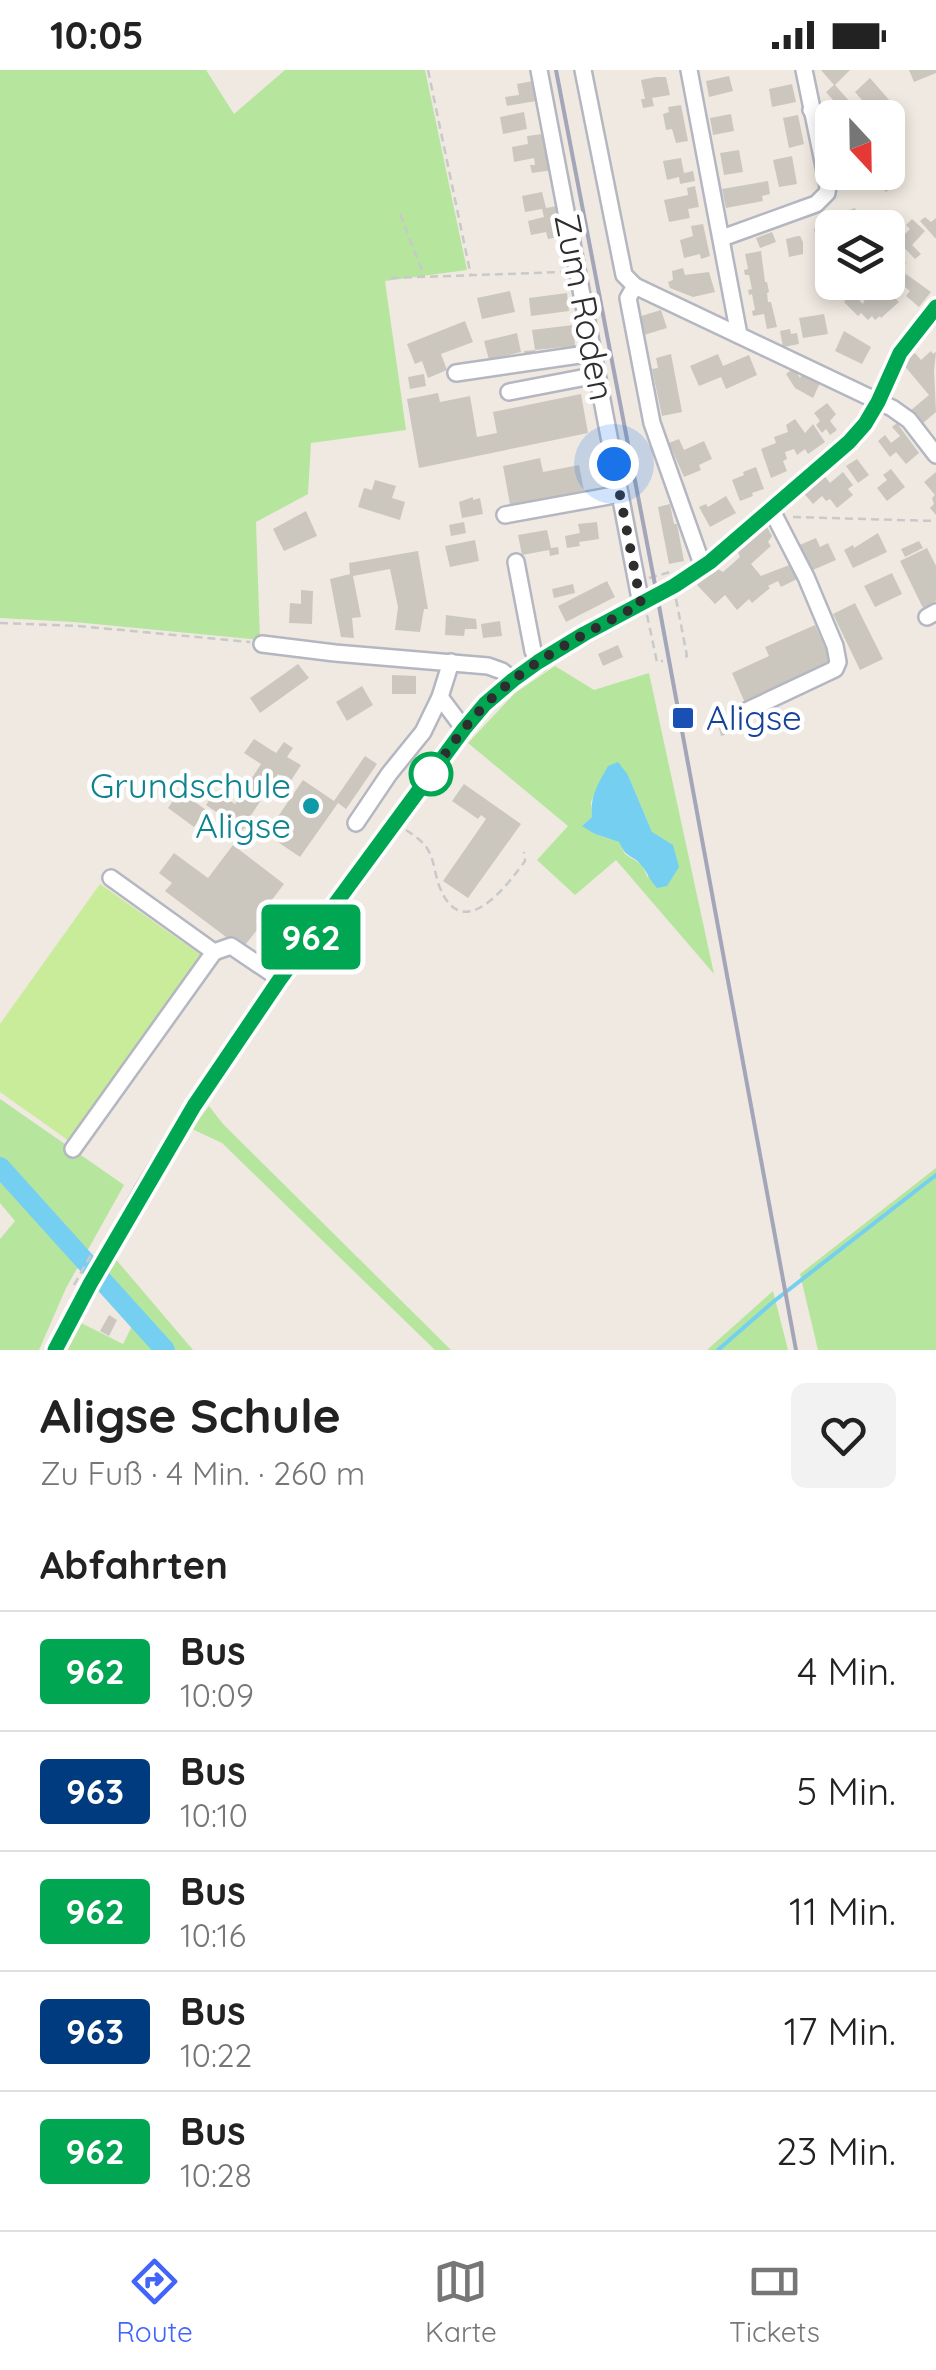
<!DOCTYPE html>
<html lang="de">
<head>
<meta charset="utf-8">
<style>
	body { margin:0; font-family:Quicksand,sans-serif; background:#f2f2f2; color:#222; height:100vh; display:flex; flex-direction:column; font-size:38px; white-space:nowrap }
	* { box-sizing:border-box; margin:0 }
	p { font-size:32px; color:#767676 }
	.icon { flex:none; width:55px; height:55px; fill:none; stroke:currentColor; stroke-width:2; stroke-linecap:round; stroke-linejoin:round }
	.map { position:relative; height:1280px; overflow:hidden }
	.sheet { display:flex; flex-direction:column; background:#fff; flex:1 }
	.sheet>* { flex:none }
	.badge { padding:0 20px; border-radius:8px; font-size:35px; line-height:65px }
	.needle { width:65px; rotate:158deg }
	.controls { position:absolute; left:815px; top:30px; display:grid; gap:20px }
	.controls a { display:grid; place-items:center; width:90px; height:90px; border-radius:15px; background:#fff; box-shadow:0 5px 15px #0003; font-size:50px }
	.you { position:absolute; width:50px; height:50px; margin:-25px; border:8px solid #fff; border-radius:50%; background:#1a73e8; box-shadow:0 0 0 15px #1a73e833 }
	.map>.badge { position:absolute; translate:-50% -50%; box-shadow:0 0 0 5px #fff }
	h2 { padding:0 40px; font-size:38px; line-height:90px }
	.round { display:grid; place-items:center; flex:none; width:105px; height:105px; border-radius:15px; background:#f2f2f2 }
	.headline { display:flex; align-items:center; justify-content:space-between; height:170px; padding:0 40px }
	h1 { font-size:48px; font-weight:800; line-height:75px }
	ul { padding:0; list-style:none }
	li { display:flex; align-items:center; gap:30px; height:120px; padding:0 40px; border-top:2px solid #e0e0e0 }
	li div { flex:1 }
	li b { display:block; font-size:38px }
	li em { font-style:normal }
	li .badge { min-width:110px; font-weight:700; text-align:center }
	.status { display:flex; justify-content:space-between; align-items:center; height:70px; padding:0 50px; background:#fff; direction:ltr }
	.status svg { height:28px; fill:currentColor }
	.tab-bar { display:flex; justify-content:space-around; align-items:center; height:140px; border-top:2px solid #e0e0e0; background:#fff; font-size:28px; color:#767676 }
	.tab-bar a { display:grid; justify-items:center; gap:5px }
	.tab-bar .active { color:#4264fb }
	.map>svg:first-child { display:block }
	.green { fill:#b6e59e; fill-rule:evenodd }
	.pitch { fill:#c9ec9a }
	.water { fill:#75cff0 }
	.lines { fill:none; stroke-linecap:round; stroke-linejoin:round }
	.stream { stroke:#75cff0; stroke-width:4 }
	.river { stroke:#75cff0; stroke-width:20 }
	.building { fill:#cbc7bf }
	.minor-casing { stroke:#b4b7c1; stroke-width:20 }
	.path { stroke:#c9c9c9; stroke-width:2.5; stroke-dasharray:8 5; stroke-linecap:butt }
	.minor { stroke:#fff; stroke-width:15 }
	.rail { stroke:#a3a6b8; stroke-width:4 }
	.line-casing { stroke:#fff; stroke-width:22 }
	.line { stroke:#00a651; stroke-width:15 }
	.walk { stroke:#2e2e2e; stroke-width:10; stroke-dasharray:0 18 }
	.transit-dot { fill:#1a4fb4; stroke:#fff; stroke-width:4 }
	.stop-dot { fill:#fff; stroke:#00a651; stroke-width:5 }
	.culture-dot { fill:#0f9aa8; stroke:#fff; stroke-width:4 }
	.labels { text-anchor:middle; stroke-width:9; stroke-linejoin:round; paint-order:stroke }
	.street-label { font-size:35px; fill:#2e2e2e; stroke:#fff }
	.transit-label { font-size:35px; fill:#164399; stroke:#fff; text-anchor:start }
	.culture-label { font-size:35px; fill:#0d838f; stroke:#fff; text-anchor:end }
</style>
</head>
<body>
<div class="status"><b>10:05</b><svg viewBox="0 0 49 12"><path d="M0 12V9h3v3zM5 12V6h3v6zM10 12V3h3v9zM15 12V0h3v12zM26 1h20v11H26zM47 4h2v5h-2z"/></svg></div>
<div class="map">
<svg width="936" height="1280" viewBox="0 0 936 1280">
	<rect width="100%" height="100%" fill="#efe9e1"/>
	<!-- green -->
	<g class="green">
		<path d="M0,0h206l28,44 51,-44h140l42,200 -82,11 21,149 -95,13 -3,51 -52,28 4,118 -186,-18 -74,-4z"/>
		<path d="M555,596l39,24 55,-17 65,301 -98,-114 -41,35 -38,-35 31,-34 -100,-83 47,-50zM608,696l20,9 24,57 -4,46 -6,-13 -17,-11 -6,-12 -24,-8 -12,-9 9,-8 -1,-15z"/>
		<path d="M0,1029l124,86 -39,70 -85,-94z"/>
		<path d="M209,1036l14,18 228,226h-16l-213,-207 -30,-14z"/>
		<path d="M936,1098v182h-118l-18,-76z"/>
		<path d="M0,1105l79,90 -13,23 -27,62h-39v-111l15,-18 -15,-18z"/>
		<path d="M113,1186l80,94h-23l-67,-75z"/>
		<path d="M773,1221l15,59h-81z"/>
		<path d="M77,1251l46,23 10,-20 24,26h-95z"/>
	</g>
	<!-- pitch -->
	<path class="pitch" d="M100,814l101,71 -132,186 -69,-49v-68z"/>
	<!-- water -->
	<path class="water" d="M618,692l10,13 24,57 21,13 6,22 -12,19 -10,2c-7,-7 -9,-15 -15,-22 -9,-12 -15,-6 -23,-24l-24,-8 -13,-8 10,-9c-2,-21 6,-33 16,-51z"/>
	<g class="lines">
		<!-- stream -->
		<path class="stream" d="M718,1280l55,-48 163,-127"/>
		<!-- river -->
		<path class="river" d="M0,1097l165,183"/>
	</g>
	<!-- building -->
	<g class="building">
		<path d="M821,0h29l-15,15 15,17 -9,7 -15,-17 8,-7z"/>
		<path d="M909,0h27v3l-22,9z"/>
		<path d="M729,6l4,15 -24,6 -3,-16z"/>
		<path d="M656,7h10l4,18 -18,3 2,8 -11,2 -2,-9h4l-4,-19z"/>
		<path d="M870,8l20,23 -6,5 1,1 -11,7 -19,-22z"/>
		<path d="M533,11l3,20 -29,5 -2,-9 14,-2 -2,-11z"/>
		<path d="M792,14l4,18 -24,5 -3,-18z"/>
		<path d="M681,35l7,36 -12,2 -4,-14 -6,1 -3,-16 6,-2 -1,-5z"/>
		<path d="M524,42l3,17 -24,5 -3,-17z"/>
		<path d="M731,44l3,17 -21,4 -3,-17z"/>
		<path d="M798,45l6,29 -15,4 -6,-30z"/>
		<path d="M542,64l5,29 5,-1 1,8 -21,3 -2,-8h5l-1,-7 -20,4 -2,-15 16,-3 -1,-8z"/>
		<path d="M888,78l15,18 -13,12 5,6 -9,8 -8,-9 9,-8 -2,-3h3z"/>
		<path d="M739,80l4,22 -19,3 -4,-22z"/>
		<path d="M792,86l5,28 -18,3 -6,-27z"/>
		<path d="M681,88l3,15 9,-2 2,10 -15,3 -1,-7 -12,3 -4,-19z"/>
		<path d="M768,111l2,13 -8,2 1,5 -37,7 -4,-19z"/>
		<path d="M695,116l4,21 -11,2 2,9 -21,4 -5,-22 24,-5 -1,-7z"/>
		<path d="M542,122l4,16 11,-2 7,30 -16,3 -2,-7 -15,3 -3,-14 16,-4 -2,-8 -17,3 -3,-16z"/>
		<path d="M855,138l5,12 2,-1 3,9h-18l-6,-15z"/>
		<path d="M925,147l6,5 5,-4v21l-16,-18z"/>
		<path d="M912,149l13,12 -13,14 9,9 -6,5 -26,-27 5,-6 9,10 7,-7 -4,-4z"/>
		<path d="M703,154l7,32 -9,3 -1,-5 -16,4 -4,-18 13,-4 -2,-10z"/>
		<path d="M829,156l3,28 -12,2 -6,-27z"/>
		<path d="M772,162l4,10 -16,6 -4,-10z"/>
		<path d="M798,166h2l3,6v12l-14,3 -3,-18z"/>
		<path d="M888,175l18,18 -3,3 -8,-6 -7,7 4,4 9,10 5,-7 25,18 -12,15 -13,-11 4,-5 -10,-8 -4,4 4,4 -6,6 5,5 -18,16 -1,-2 -5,4 -3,-4 -4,4 -7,-7 -3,3 -14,-14 2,-2 -3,-3 11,-9 6,7 -3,3 6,6 2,-5h7l6,-6 -2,-2 12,-9z"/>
		<path d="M761,181l4,31h2l2,10 -2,1 1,9h3l6,25 -10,2 -3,-15 -11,2 -1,-5 3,-1 -3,-16 -3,1 -1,-5 4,-1 -3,-14h-4l-1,-5 4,-1 -3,-15z"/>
		<path d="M683,198l2,7 24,-3 6,20 -22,5 -23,-9 -2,-6 5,-2 -1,-9z"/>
		<path d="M510,221l5,21 -33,7 -5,-21z"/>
		<path d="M567,223l2,18 -38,5 -2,-18z"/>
		<path d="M661,240l6,18 -23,7 -6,-18z"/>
		<path d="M824,244l4,20 -25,4 -4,-20z"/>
		<path d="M465,251l8,21 -32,12 6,16 -19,8 -6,-17 -7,3 -8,-20z"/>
		<path d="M573,255l2,21 -40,4 1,5 -11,2 -1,-6 11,-1 -3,-20z"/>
		<path d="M790,259l1,5 6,-1 2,11 -16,3 -3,-16z"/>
		<path d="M844,261l27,16 -9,17 -27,-13z"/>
		<path d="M517,263l4,19 -32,8 -5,-19z"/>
		<path d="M931,281l2,3 3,-2 -2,19 2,41 -14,12 -12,-13 19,-16 -27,-32 13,-10 6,7z"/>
		<path d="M671,284l11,58 -20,4 -10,-47 6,-1 -2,-10z"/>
		<path d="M718,284l5,12 26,-11 8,20 -31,14 -5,-12 -22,9 -9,-20z"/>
		<path d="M794,298l6,10 2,-4 18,9 -7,15 -18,-10 -9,-14z"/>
		<path d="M424,304l2,12 -16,3 -2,-12z"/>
		<path d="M438,323l2,9 30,-6 7,41 20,-4 -4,-21 88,-18 7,39 -169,35 -12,-69z"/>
		<path d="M827,333l9,11 -6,7 7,9 -7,5 -4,-6 -4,4 -6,-8 4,-4 -6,-8z"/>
		<path d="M795,349l10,14 8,-9 12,18 -17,12 -3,-5 -8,6 -3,-6 -9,3 2,7 -4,2 4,10 -16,7 -10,-29 15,-6 -2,-6 14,-5 -2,-7z"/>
		<path d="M897,353l22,30 -13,11 -10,-12 -6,5 -12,-16 7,-6 6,8 9,-7 -8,-9z"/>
		<path d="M679,369l5,11 20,-9 8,18 -13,6 2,5 -17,7 -15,-34z"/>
		<path d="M540,388l3,14 36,-7 6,31 -74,14 -8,-44z"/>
		<path d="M857,389l12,16 -11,8 -12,-17z"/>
		<path d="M756,397l8,22 -12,4 1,3 -13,5 -8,-21 12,-5 -1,-3z"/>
		<path d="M891,399l14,18 -18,14 -10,-13 10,-8 -4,-5z"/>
		<path d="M843,402l10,13 -5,4 5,6 -16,13 -7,-9 -4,2 -4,-5 -9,8 -11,-13 21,-17 7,9z"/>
		<path d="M936,402v43l-6,-7 4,-4 -2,-6 3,-3 -11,-13z"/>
		<path d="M375,410l21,6 -4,12 13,4 -5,18 -42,-13 6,-19 8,2z"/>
		<path d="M726,426l10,17 -26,14 -11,-20 7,-3 2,3z"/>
		<path d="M473,427v3l7,-2 3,16 -21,4 -3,-16z"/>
		<path d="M670,434l4,20h3l7,37 -15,3 -11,-57z"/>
		<path d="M306,441l11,25 -33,15 -11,-22z"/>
		<path d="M464,452l2,11 -15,3 -2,-11z"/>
		<path d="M597,452l2,17 -20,3 1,4 -13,2 -2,-12 15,-3 -2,-9z"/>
		<path d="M766,455l6,11 -4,6 3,4 -20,18 10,12 31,-12 9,13 -20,10 -3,-6 -10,5 2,2 -18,15 -3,-4 -12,11 -12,-15 -10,9 -18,-19 19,-17 7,4 17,-15 -3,-7z"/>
		<path d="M547,460l4,18 7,-1 1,7 -9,2 -1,-6 -27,5 -4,-20z"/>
		<path d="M878,463l9,19 -34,16 -9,-18 9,-5 1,3z"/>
		<path d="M816,468l4,9 8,-4 8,17 -30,13 -11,-26z"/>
		<path d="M475,470l4,21 -29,6 -5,-21z"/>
		<path d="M919,471l4,7 -18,9 -4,-8z"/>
		<path d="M927,478l9,18v35l-13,7 -23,-47z"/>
		<path d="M418,481l10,58h-4l-4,23 -25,-2 3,-23 -8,-38 -37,7 8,41 -9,1 2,20 -13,-1 -11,-58 20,-5 -1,-11z"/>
		<path d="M892,503l10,21 -27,13 -11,-21z"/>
		<path d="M607,511l8,16 -49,25 -8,-16z"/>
		<path d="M573,514l2,9 -21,5 -2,-9z"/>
		<path d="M301,520l12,1 -1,33 -23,-1 1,-20 11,1z"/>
		<path d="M855,533l28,56 -23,11 -27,-56z"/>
		<path d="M446,545l30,4 1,10h-12l-1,7 -19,-1z"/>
		<path d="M500,551l2,15 -19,2 -2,-14z"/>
		<path d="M815,555l17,38 -87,40 -13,-30 37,-17 -4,-9z"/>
		<path d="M618,575l5,12 -20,9 -5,-12z"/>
		<path d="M298,594l11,14 -49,35 -10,-15z"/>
		<path d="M392,605l24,1v18h-24z"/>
		<path d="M362,616l11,19 -26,16 -11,-19z"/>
		<path d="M731,646l4,16 -14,4 -4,-16z"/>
		<path d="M254,669l22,14 8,-11 9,6 -6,9 14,8 -11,17 -12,-8 -28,43 12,8 -6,10 -12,-7 -6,8 -15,-9 5,-7 -22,-15 9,-14 20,13 26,-40 -17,-11z"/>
		<path d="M365,686l12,8 -31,45 -8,-6 -38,54 -34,-23 37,-54 31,21z"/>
		<path d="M464,714l57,40 -53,74 -25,-17 43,-62 -5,-4 -3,4 -26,-18z"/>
		<path d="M180,721l26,19 -12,17 -26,-19z"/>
		<path d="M233,775l51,39 -28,37 5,4 -19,24 -77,-58 7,-8 -13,-10 15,-20 34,25z"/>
		<path d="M109,1245l8,5 -8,16 -9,-5z"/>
	</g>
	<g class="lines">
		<defs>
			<g id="minor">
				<path d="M539,0l102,534"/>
				<path d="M583,0l41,205 11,11"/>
				<path d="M689,0l50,265"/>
				<path d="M811,40l21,10"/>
				<path d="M722,168l94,-34 11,-11 1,-7 -24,-116"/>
				<path d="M456,303l137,-20"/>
				<path d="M509,322l88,-17"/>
				<path d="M505,445l115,-21"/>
				<path d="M516,492l17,89 6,12"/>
				<path d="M703,497l-51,-144 -24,-125 7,-12 257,122 17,12 27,35"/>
				<path d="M927,547l9,-5"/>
				<path d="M262,574l73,9 153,13 14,5 11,9"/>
				<path d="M440,627l24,32"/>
				<path d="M748,640l87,-41 3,-7 -3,-16 -29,-69 -35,-68"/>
				<path d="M356,753l33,-49 34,-42 17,-35 11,-35"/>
				<path d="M111,808l103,74 17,-6 49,33"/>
				<path d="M73,1079l141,-197"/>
				<path d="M55,1280l87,-158 52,-86 86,-127 176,-240 29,-34 28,-25 51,-34 110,-59 29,-20 146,-126 16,-17 13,-22 21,-49 37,-46"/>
			</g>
		</defs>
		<!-- minor casing -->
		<use href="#minor" class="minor-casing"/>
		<!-- path -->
		<g class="path">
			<path d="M428,0l43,206"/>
			<path d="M400,144l24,62"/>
			<path d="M391,208l173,-6"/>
			<path d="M793,447l143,4"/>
			<path d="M649,508l21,-6"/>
			<path d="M676,529l11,57 -5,2"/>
			<path d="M647,545l10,47 6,-1"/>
			<path d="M0,553l78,3 172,16"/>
			<path d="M406,760c6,4 13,9 18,14 11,13 10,30 16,44 23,56 66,-1 85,-27l-1,-9"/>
			<path d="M74,1215l18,-32"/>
		</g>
		<!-- minor -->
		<use href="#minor" class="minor"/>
		<!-- rail -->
		<path class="rail" d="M556,0l101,525 139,755"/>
	</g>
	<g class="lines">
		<defs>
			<path id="line" d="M55,1280l35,-66 104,-178 86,-127 184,-250 21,-25 28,-24 25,-18 46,-28 90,-48 36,-24 139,-120 16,-18 13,-22 22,-49 36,-46"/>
		</defs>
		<!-- line casing -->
		<use href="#line" class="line-casing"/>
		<!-- line -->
		<use href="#line" class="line"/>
		<!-- walk -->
		<path class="walk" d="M431,704l-8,12c19,-28 38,-56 62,-81 43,-44 102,-72 156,-101l-27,-140"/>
	</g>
	<!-- markers -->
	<rect class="transit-dot" x="671" y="636" width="24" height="24" rx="5"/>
	<circle class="stop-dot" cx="431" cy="704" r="20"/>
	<circle class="culture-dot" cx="311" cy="736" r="10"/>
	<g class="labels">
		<!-- street labels -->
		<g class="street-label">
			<text transform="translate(584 237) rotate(79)" y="12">Zum Roden</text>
		</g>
		<!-- transit labels -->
		<g class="transit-label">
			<text x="706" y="660">Aligse</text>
		</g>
		<!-- culture labels -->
		<g class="culture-label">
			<text x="291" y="728">Grundschule<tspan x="291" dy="40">Aligse</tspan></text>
		</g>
	</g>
</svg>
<div class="controls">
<a><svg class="needle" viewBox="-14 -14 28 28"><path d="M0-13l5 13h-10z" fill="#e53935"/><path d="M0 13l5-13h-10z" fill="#767676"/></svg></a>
<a><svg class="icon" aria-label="layers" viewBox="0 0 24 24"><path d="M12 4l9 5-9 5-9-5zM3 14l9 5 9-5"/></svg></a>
</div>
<div class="you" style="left:614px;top:394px"></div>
<b class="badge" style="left:311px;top:867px;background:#00a651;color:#fff">962</b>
</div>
<section class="sheet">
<div class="headline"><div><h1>Aligse Schule</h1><p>Zu Fuß · 4 Min. · 260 m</p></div><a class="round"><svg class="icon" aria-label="heart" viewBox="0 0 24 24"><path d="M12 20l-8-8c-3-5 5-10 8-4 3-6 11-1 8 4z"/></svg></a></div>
<h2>Abfahrten</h2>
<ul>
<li><span class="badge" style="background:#00a651;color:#fff">962</span><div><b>Bus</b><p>10:09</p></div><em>4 Min.</em></li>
<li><span class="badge" style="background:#003b80;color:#fff">963</span><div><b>Bus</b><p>10:10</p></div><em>5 Min.</em></li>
<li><span class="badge" style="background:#00a651;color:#fff">962</span><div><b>Bus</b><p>10:16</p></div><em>11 Min.</em></li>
<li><span class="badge" style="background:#003b80;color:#fff">963</span><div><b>Bus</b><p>10:22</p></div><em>17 Min.</em></li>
<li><span class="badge" style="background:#00a651;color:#fff">962</span><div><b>Bus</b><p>10:28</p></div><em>23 Min.</em></li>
</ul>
</section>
<nav class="tab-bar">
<a class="active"><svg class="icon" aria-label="directions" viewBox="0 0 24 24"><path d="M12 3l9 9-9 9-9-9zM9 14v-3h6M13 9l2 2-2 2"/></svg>Route</a>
<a><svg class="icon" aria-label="map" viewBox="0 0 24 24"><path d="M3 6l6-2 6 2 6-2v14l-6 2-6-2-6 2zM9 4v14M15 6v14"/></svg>Karte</a>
<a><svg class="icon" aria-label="tickets" viewBox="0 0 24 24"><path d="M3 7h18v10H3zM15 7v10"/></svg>Tickets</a>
</nav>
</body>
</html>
